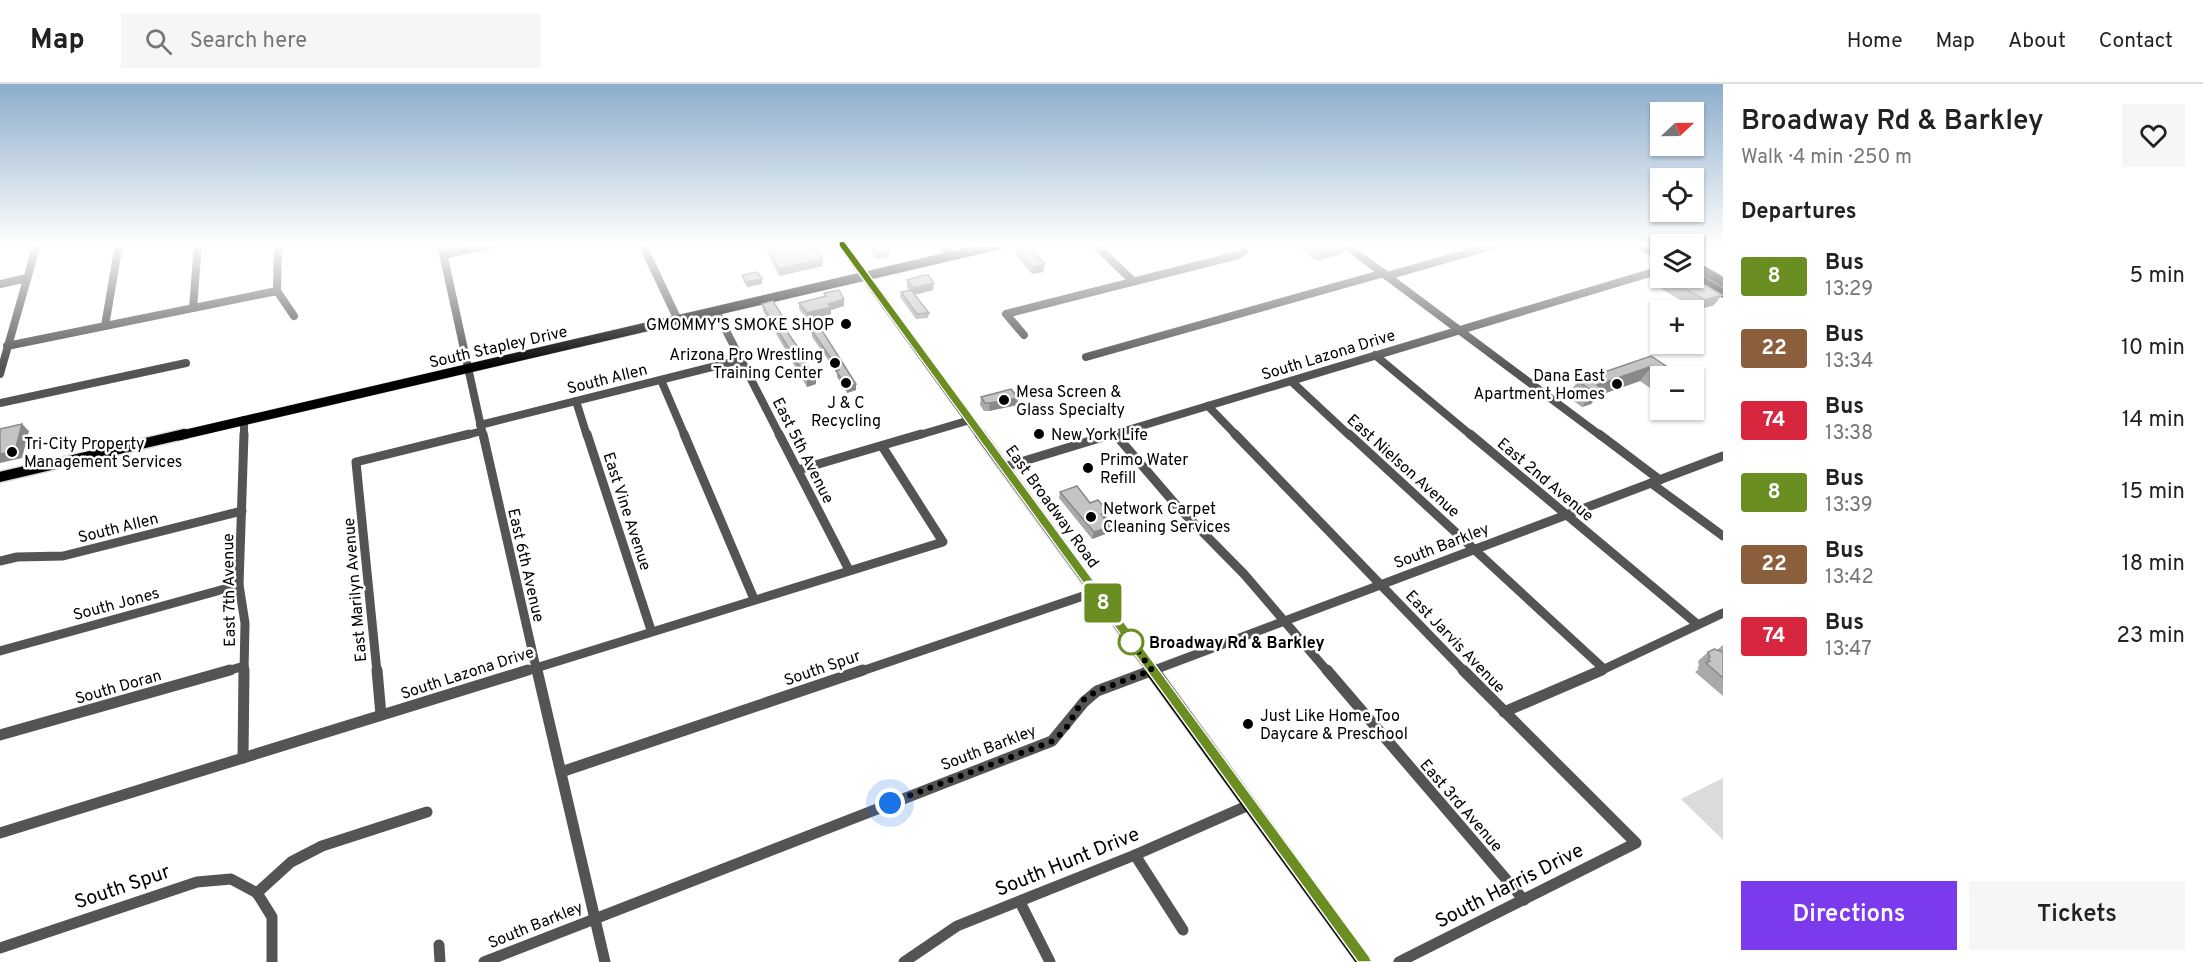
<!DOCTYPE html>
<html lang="en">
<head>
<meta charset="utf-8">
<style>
	body { margin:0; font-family:Overpass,sans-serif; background:#f6f6f6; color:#222; height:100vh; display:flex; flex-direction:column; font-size:22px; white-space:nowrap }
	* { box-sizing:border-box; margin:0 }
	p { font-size:20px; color:#767676 }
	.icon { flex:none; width:33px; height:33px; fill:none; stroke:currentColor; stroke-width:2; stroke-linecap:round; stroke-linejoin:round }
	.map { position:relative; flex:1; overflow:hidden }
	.drawer { display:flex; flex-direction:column; background:#fff; width:480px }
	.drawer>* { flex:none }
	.badge { padding:0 12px; border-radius:4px; font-size:21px; line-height:39px }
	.needle { width:39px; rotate:68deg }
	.buttons { position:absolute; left:1650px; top:18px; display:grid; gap:12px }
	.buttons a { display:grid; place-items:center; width:54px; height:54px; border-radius:0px; background:#fff; box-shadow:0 2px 4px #0004; font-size:30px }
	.you { position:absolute; width:30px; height:30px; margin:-15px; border:4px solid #fff; border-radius:50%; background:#1a73e8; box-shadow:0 0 0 9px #1a73e833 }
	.map>.badge { position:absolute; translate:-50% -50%; box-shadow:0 0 0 3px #fff }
	h2 { padding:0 18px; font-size:22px; line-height:54px }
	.round { display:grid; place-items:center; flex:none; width:63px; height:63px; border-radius:0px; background:#f6f6f6 }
	.headline { display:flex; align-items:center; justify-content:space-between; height:102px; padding:0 18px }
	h1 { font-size:28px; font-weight:600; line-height:45px }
	.button { display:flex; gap:12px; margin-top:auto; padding:12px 18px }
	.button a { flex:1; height:69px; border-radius:0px; background:#7c3aed; color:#fff; font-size:24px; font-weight:600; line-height:69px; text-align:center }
	.button a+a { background:#f6f6f6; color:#222 }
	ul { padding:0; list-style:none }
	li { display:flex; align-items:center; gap:18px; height:72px; padding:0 18px }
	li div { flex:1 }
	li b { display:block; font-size:22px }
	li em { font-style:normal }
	li .badge { min-width:66px; font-weight:700; text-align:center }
	header { display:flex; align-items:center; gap:36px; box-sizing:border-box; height:84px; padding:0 30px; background:#fff; border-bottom:2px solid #e0e0e0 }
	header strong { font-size:28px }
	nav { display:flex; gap:33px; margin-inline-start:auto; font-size:21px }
	.search { width:420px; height:54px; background:#f6f6f6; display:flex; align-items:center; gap:15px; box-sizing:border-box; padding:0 21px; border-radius:0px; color:#767676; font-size:22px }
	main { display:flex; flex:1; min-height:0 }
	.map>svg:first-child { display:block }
	.green { fill:#dbdbdb }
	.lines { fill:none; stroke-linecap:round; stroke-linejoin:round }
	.major-far2-casing { stroke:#dbdbdb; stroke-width:10 }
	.major-far1-casing { stroke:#dbdbdb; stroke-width:13 }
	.major-casing { stroke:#dbdbdb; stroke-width:16 }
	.minor-far2 { stroke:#545454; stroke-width:8 }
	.minor-far1 { stroke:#545454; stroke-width:9 }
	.minor { stroke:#545454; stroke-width:11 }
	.major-far2 { stroke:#000; stroke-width:9 }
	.major-far1 { stroke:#000; stroke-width:10 }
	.major { stroke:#000; stroke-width:14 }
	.tram { stroke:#000; stroke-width:1.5 }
	.wall { fill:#a9a9a9 }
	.shaded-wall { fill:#898989 }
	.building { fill:#c4c4c4; stroke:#898989; stroke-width:1.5 }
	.line { fill:#6b8e23; stroke:#fff; stroke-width:1.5 }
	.walk { stroke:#000; stroke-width:6; stroke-dasharray:0 10.8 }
	.poi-dot { fill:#000; stroke:#fff; stroke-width:2 }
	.stop-dot { fill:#fff; stroke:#6b8e23; stroke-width:3 }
	.labels { text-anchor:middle; stroke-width:5; stroke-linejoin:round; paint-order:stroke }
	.poi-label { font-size:16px; fill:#000; stroke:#fff; text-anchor:start }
	.street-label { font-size:16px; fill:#000; stroke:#fff }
	.stop-label { font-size:16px; font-weight:bold; fill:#000; stroke:#fff; text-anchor:start }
	.near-street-label { font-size:20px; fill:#000; stroke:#fff }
</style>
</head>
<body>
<header>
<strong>Map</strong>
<div class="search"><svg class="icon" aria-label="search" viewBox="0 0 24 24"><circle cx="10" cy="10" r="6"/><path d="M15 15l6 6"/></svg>Search here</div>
<nav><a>Home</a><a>Map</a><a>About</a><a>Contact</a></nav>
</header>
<main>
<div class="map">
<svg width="1723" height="878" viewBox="0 0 1723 878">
	<rect width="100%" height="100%" fill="#fff"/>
	<!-- green -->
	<path class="green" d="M1723,694v62l-42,-41z"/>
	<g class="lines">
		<defs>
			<g id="major-far2">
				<path d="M842,160l139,192"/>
				<path d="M1640,160l20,12"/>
				<path d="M1657,160l3,2"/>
				<path d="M1694,181l29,17"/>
				<path d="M1694,192l29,17"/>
				<path d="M178,352l825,-192"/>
			</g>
			<g id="major-far1">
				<path d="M980,350l173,238"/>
				<path d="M0,393l184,-43"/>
			</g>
			<path id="major" d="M1152,586l212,292"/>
		</defs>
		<!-- major-far2 casing -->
		<use href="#major-far2" class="major-far2-casing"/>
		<!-- major-far1 casing -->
		<use href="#major-far1" class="major-far1-casing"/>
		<!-- major casing -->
		<use href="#major" class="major-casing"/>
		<!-- minor-far2 -->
		<g class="minor-far2">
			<path d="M441,160l42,192"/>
			<path d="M642,160l36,76"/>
			<path d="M942,160l10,12"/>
			<path d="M1094,160l39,37"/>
			<path d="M1344,160l257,192"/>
			<path d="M443,171l52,-11"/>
			<path d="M1387,192l112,-32"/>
			<path d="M0,200l27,-6"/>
			<path d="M277,207l1,-47"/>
			<path d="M277,207l17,25"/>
			<path d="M193,224l5,-64"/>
			<path d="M716,227l64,125"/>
			<path d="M105,242l14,-82"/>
			<path d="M1024,251l-18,-21 232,-59 6,-4"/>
			<path d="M7,262l270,-55"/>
			<path d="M1375,271l97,81"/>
			<path d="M1086,273l298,-84"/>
			<path d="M0,290l37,-130"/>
			<path d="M661,296l24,56"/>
			<path d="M1291,297l59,55"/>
			<path d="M576,317l11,35"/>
			<path d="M0,319l186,-40"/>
			<path d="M1208,322l29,30"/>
			<path d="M480,341l260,-65"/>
			<path d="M244,352v-16"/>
			<path d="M463,352l19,-5"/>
			<path d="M916,352l54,-16"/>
			<path d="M1108,352l552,-166"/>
		</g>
		<!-- minor-far1 -->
		<g class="minor-far1">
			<path d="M244,350l-5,151 6,38 -1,49"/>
			<path d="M483,350l54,238"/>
			<path d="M587,350l64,196"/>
			<path d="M684,350l70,165"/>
			<path d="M779,350l70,136"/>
			<path d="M1115,350l62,72 67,68 84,98"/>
			<path d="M1235,350l230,238"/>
			<path d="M1349,350l255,235"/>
			<path d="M1470,350l227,190"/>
			<path d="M1599,350l61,46"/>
			<path d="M1004,383l109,-33"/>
			<path d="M798,386l123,-36"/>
			<path d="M1651,399l72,53"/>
			<path d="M0,477l17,-4 46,-1 179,-45"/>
			<path d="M0,567l239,-66"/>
			<path d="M224,588l20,-6"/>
			<path d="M377,588l-21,-210 113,-28"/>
			<path d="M523,588l420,-130 -61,-96"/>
			<path d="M859,588l236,-80"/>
			<path d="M1149,588l574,-216"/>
			<path d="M1598,588l125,-59"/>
		</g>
		<!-- minor -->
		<g class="minor">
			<path d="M377,586l4,45"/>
			<path d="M537,586l68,292"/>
			<path d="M1327,586l197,230"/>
			<path d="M1504,628l98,-42"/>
			<path d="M0,651l230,-65"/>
			<path d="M243,674l1,-88"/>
			<path d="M561,688l302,-102"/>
			<path d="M0,749l528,-163"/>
			<path d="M1135,771l48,75"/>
			<path d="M257,809l34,-31 31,-16 105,-34"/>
			<path d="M257,809l15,24v45"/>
			<path d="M1020,818l30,60"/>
			<path d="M439,861l1,17"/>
			<path d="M0,864l197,-66 34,-3 26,14"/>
			<path d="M484,878l568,-221 32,-39 13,-11 56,-21"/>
			<path d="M904,878l53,-36 178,-71 114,-50"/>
			<path d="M1399,878l237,-119 -173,-173"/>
		</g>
		<!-- major-far2 -->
		<use href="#major-far2" class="major-far2"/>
		<!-- major-far1 -->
		<use href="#major-far1" class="major-far1"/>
		<!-- major -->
		<use href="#major" class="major"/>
		<!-- tram -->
		<g class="tram">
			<path d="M1645,160l15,9"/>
			<path d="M1694,183l29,18"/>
		</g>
	</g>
	<!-- wall -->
	<g class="wall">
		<path d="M766,160l46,6 11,16 -44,10 -12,-25z"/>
		<path d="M1299,160h48l-5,10 -26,7 -18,-14z"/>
		<path d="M872,165l17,3v5l-13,2 -4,-5z"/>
		<path d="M1017,165l28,15 -2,8 -11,2 -16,-18z"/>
		<path d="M1660,187v7h33l21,27 -17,5 -47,-28 7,-10z"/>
		<path d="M742,191l20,9 -15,3 -4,-7z"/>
		<path d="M907,196l26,10 -18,5 14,18 -1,5 -12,1 -16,-22 1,-5 8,-2 -2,-2z"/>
		<path d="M824,209l20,6v7l-13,4v4l-23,6 -9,-11v-6l26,-7z"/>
		<path d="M762,220l24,18 1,7h-1l18,33 12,15v7l-9,3 -44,-76z"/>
		<path d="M812,247l44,59 -9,3 -10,-16v-5l-25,-35z"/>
		<path d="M1651,272l30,20h-21v19l-20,-14 -43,15 -6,8 -9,3 -15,-11 11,-15z"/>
		<path d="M981,313l37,1 -1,7 -28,6h-5l-4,-6z"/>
		<path d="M1060,408l48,20 -2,6 -2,1 4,14 -16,6 -33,-41z"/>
		<path d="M1723,561v51l-28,-24 4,-3 -2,-1 2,-2 -1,-5 10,-9 9,-2z"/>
	</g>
	<!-- shaded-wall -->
	<g class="shaded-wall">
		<path d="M1347,160l-5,10 -26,7 4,-10z"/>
		<path d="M889,168v5l-13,2v-5z"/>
		<path d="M823,175v7l-44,10 -1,-7z"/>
		<path d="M1045,180l-2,8 -11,2 2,-7z"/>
		<path d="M762,195v5l-15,3 -1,-5z"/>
		<path d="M934,199l-1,7 -20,5v-7z"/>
		<path d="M1722,211l-8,10 -17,5 8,-10z"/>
		<path d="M844,215v7l-13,4v4l-23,6 -1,-7 21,-9z"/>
		<path d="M786,238l1,7 -5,1 -1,-7z"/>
		<path d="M1652,282l-12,15 -43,15 -6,8 -9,3 11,-15 4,-7z"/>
		<path d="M816,293v7l-9,3v-8z"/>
		<path d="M856,300v6l-9,3v-6z"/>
		<path d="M1018,314l-1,7 -28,6 1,-8z"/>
		<path d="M22,340l7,7 -7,27 -22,5v-9z"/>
		<path d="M1108,428l-2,6 -7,2 2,-6z"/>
		<path d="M1110,443l-2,6 -16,6 2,-7z"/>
	</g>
	<!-- building -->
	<g class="building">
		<path d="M766,160h42l4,6 5,-1 6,10 -45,10z"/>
		<path d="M1310,160h37l-27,7z"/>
		<path d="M884,161l5,7 -13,2 -4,-5z"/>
		<path d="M1028,162l17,18 -11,3 -17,-18z"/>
		<path d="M757,188l5,7 -16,3 -4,-7z"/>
		<path d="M924,191h4l6,8 -21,5 -6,-8z"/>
		<path d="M1666,194h27l29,17 -17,5z"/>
		<path d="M839,206l5,9 -16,5 3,3 -24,6 -8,-10 27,-7 -2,-3z"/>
		<path d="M911,206l18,23 -12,1 -16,-22z"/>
		<path d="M773,217l13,21 -5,1 18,26 -2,1 7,12 12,15 -9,2 -45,-75z"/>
		<path d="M821,245l35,55 -9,3 -11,-16 3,-1 -27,-39z"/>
		<path d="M1651,272l30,20h-14l-15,-10 -55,19 5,4 -9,3 -15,-11z"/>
		<path d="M1011,305l7,9 -28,5h-5l-4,-6z"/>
		<path d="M22,340l-7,27 -15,3v-25z"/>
		<path d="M1077,402l13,17 8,-3 10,12 -7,2 9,13 -16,5 -34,-40z"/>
		<path d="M1714,565l9,3v26l-17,-15 4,-2 -2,-2 2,-2 -2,-5z"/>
	</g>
	<!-- sky -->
	<linearGradient id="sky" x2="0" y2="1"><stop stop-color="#8cadcc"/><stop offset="0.57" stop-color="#fff"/><stop offset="1" stop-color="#fff" stop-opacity="0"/></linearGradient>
	<rect width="1723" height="283" fill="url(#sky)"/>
	<!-- line -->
	<path class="line" d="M842,157l3,1 524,714 3,6h-14l-519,-716v-4z"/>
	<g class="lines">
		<!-- walk -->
		<path class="walk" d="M890,719l163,-62 12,-11 18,-30 14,-9 55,-21 -21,-28"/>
	</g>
	<!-- markers -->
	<g class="poi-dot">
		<circle cx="846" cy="240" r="6"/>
		<circle cx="835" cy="279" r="6"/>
		<circle cx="846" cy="299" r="6"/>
		<circle cx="1617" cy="300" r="6"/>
		<circle cx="1004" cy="316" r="6"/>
		<circle cx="1039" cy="350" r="6"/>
		<circle cx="12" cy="368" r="6"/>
		<circle cx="1088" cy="384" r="6"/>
		<circle cx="1091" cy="433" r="6"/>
		<circle cx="1248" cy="640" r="6"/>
	</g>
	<circle class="stop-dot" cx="1131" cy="558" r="12"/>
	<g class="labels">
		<!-- poi labels -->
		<g class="poi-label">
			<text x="834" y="246" text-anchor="end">GMOMMY'S SMOKE SHOP</text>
			<text x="823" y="276" text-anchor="end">Arizona Pro Wrestling<tspan x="823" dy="18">Training Center</tspan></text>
			<text x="1605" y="297" text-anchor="end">Dana East<tspan x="1605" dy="18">Apartment Homes</tspan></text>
			<text x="1016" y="313">Mesa Screen &amp;<tspan x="1016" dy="18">Glass Specialty</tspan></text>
			<text x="846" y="324" text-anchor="middle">J &amp; C<tspan x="846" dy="18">Recycling</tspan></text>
			<text x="1051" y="356">New York Life</text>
			<text x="24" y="365">Tri-City Property<tspan x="24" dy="18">Management Services</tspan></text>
			<text x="1100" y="381">Primo Water<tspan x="1100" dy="18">Refill</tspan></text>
			<text x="1103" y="430">Network Carpet<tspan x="1103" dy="18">Cleaning Services</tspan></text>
			<text x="1260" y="637">Just Like Home Too<tspan x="1260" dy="18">Daycare &amp; Preschool</tspan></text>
		</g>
		<!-- street labels -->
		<g class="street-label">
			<text transform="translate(498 262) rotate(-13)" y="6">South Stapley Drive</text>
			<text transform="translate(1328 270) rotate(-17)" y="6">South Lazona Drive</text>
			<text transform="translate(607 294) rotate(-14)" y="6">South Allen</text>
			<text transform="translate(804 366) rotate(63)" y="6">East 5th Avenue</text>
			<text transform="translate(1404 381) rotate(42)" y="6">East Nielson Avenue</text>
			<text transform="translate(1546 395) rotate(40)" y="6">East 2nd Avenue</text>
			<text transform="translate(1053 422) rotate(54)" y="6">East Broadway Road</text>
			<text transform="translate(628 427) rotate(72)" y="6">East Vine Avenue</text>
			<text transform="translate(118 443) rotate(-14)" y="6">South Allen</text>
			<text transform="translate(1441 461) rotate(-21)" y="6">South Barkley</text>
			<text transform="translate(527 481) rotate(77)" y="6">East 6th Avenue</text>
			<text transform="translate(228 506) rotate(-91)" y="6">East 7th Avenue</text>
			<text transform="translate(354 506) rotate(-95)" y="6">East Marilyn Avenue</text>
			<text transform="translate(116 519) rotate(-15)" y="6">South Jones</text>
			<text transform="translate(1456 557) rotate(46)" y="6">East Jarvis Avenue</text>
			<text transform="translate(822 583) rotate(-19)" y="6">South Spur</text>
			<text transform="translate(467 588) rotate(-18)" y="6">South Lazona Drive</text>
			<text transform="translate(118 602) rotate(-16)" y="6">South Doran</text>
			<text transform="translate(988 663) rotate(-21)" y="6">South Barkley</text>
			<text transform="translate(1462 721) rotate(49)" y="6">East 3rd Avenue</text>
			<text transform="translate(535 840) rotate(-22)" y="6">South Barkley</text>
		</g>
		<!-- stop labels -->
		<g class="stop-label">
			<text x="1149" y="564">Broadway Rd &amp; Barkley</text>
		</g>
		<!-- near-street labels -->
		<g class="near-street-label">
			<text transform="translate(1067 777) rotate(-22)" y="7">South Hunt Drive</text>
			<text transform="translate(1509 801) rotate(-27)" y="7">South Harris Drive</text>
			<text transform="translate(122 802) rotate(-19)" y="7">South Spur</text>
		</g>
	</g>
</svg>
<div class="buttons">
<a><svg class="needle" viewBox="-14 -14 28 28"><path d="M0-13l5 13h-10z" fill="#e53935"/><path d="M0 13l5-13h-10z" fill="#767676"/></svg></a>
<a><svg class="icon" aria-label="locate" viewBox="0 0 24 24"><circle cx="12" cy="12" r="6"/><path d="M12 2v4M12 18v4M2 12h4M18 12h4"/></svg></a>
<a><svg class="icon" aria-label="layers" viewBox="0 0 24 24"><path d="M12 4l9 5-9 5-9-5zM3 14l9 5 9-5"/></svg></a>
<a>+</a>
<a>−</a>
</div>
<div class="you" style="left:890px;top:719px"></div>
<b class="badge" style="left:1103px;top:519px;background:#6b8e23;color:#fff">8</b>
</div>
<section class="drawer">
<div class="headline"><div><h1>Broadway Rd &amp; Barkley</h1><p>Walk · 4 min · 250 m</p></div><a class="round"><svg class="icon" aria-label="heart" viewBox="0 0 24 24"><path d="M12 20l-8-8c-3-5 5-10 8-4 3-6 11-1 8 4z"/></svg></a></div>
<h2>Departures</h2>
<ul>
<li><span class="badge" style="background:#6b8e23;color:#fff">8</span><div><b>Bus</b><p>13:29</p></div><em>5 min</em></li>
<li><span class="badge" style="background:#8b5e3c;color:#fff">22</span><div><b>Bus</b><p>13:34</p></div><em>10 min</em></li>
<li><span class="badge" style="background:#d7263d;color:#fff">74</span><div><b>Bus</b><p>13:38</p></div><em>14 min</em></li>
<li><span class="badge" style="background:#6b8e23;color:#fff">8</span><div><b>Bus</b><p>13:39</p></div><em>15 min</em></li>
<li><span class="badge" style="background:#8b5e3c;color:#fff">22</span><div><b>Bus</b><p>13:42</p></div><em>18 min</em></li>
<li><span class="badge" style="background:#d7263d;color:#fff">74</span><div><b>Bus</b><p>13:47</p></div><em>23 min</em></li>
</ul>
<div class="button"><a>Directions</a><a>Tickets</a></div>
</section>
</main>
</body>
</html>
